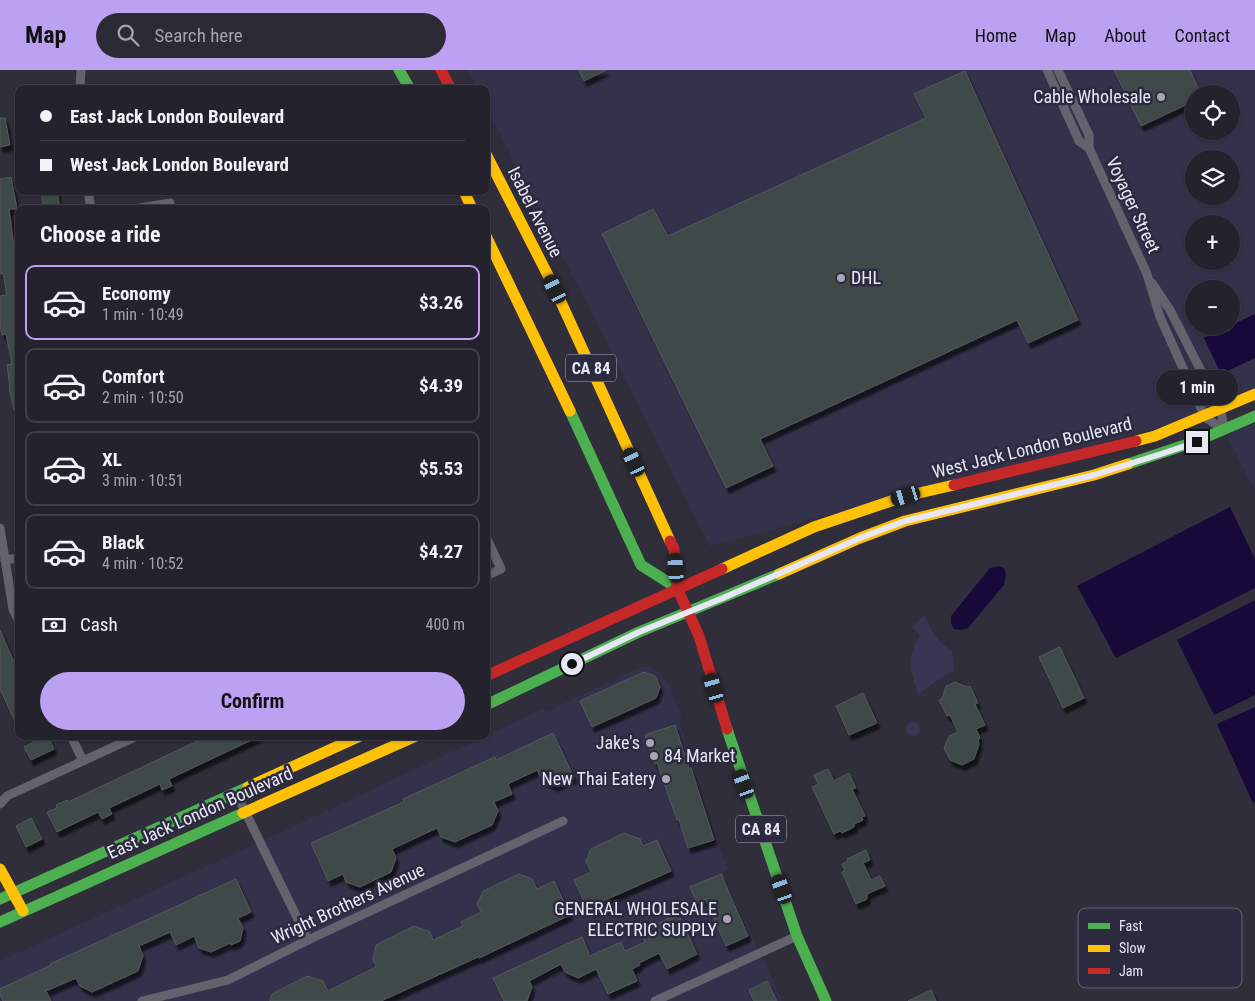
<!DOCTYPE html>
<html lang="en">
<head>
<meta charset="utf-8">
<style>
  body { margin:0; font-family:"Roboto Condensed",sans-serif; background:#2c2a34; color:#f1f3f6; height:100vh; display:flex; flex-direction:column; font-size:19px; white-space:nowrap }
  * { box-sizing:border-box; margin:0 }
  p { font-size:16px; color:#a3a4a9 }
  .icon { flex:none; width:28px; height:28px; fill:none; stroke:currentColor; stroke-width:2; stroke-linecap:round; stroke-linejoin:round }
  .map { position:relative; flex:1; overflow:hidden }
  .details { position:absolute; left:15px; top:135px; width:475px; height:535px; display:flex; flex-direction:column; background:#24222c; border-radius:10px; box-shadow:0 1px 4px #0004,0 0 0 1px #413f48 }
  .details>* { flex:none }
  .guide { position:absolute; left:15px; top:15px; width:475px; height:110px; border-radius:10px; box-shadow:0 1px 4px #0004,0 0 0 1px #413f48; display:grid; align-content:center; height:110px; padding:0 25px; background:#24222c }
  .tools { position:absolute; left:1185px; top:15px; display:grid; gap:10px }
  .tools a { display:grid; place-items:center; width:55px; height:55px; border-radius:50%; background:#24222c; box-shadow:0 1px 4px #0004,0 0 0 1px #413f48; font-size:25px }
  .end { position:absolute; width:22px; height:22px; margin:-11px; border:6px solid #e7e6f4; background:#111; box-shadow:0 0 0 2px #111 }
  .from { border-radius:50% }
  .bubble { position:absolute; height:35px; border-radius:18px; background:#24222c; box-shadow:0 1px 4px #0004,0 0 0 1px #413f48; font-size:16px; font-weight:700; line-height:35px; text-align:center }
  .car { position:absolute; width:15px; height:30px; margin:-15px -8px; border-radius:6px; box-shadow:0 0 4px 1px #0007; background:linear-gradient(#222 24%,#8ab4d8 0 40%,#222 0 76%,#8ab4d8 0 86%,#222 0) }
  .guide b { display:flex; align-items:center; gap:18px; height:48px; font-size:19px }
  .guide b+b { border-top:1px solid #413f48 }
  .guide i { width:12px; height:12px; background:#f1f3f6 }
  ul { padding:0; list-style:none }
  li { display:flex; align-items:center; gap:15px; height:75px; margin:0 10px 8px; padding:0 15px; border:2px solid #413f48; border-radius:10px }
  li div { flex:1 }
  li b { display:block; font-size:19px }
  li em { font-style:normal; font-weight:700 }
  li.active { border-color:#bca0f2 }
  li>.icon { width:45px; height:45px; stroke-width:1.5 }
  h2 { padding:0 25px; font-size:22px; line-height:60px }
  .pay { display:flex; align-items:center; gap:12px; height:55px; padding:0 25px; font-size:19px }
  .pay p { margin-inline-start:auto }
  .action { display:flex; gap:10px; margin-top:auto; padding:10px 25px }
  .action a { flex:1; height:58px; border-radius:30px; background:#bca0f2; color:#111; font-size:20px; font-weight:700; line-height:58px; text-align:center }
  header { display:flex; align-items:center; gap:30px; box-sizing:border-box; height:70px; padding:0 25px; background:#bca0f2; color:#111 }
  header strong { font-size:24px }
  nav { display:flex; gap:28px; margin-inline-start:auto; font-size:18px }
  .search { width:350px; height:45px; background:#2c2a34; display:flex; align-items:center; gap:12px; box-sizing:border-box; padding:0 18px; border-radius:28px; color:#a3a4a9; font-size:19px }
  .map>svg:first-child { display:block }
  .built { fill:#34324a; fill-rule:evenodd }
  .green { fill:#393553 }
  .water { fill:#170939 }
  .building { fill:#3f484a; stroke:#54585b; filter:url(#shadow) }
  .lines { fill:none; stroke-linecap:round; stroke-linejoin:round }
  .street { stroke:#64636d; stroke-width:9 }
  .fast { stroke:#4caf50; stroke-width:11 }
  .slow { stroke:#ffc107; stroke-width:11 }
  .jam { stroke:#c62828; stroke-width:11 }
  .route { stroke:#e7e6f4; stroke-width:6 }
  .poi-dot { fill:#a7a6b3; stroke:#2c2a3e; stroke-width:2 }
  .labels { text-anchor:middle; stroke-width:5; stroke-linejoin:round; paint-order:stroke }
  .shield { fill:#2c2a3e; stroke:#afaebd; stroke-width:1 }
  .shield-label { font-size:16px; font-weight:bold; fill:#e7e6f4 }
  .poi-label { font-size:18px; fill:#e7e6f4; stroke:#2c2a3e; text-anchor:end }
  .street-label { font-size:18px; fill:#e7e6f4; stroke:#2c2a3e }
  .key { fill:#2c2a3e; stroke:#646275; stroke-width:1 }
  .key-label { font-size:14px; fill:#e7e6f4 }
</style>
</head>
<body>
<header>
<strong>Map</strong>
<div class="search"><svg class="icon" aria-label="search" viewBox="0 0 24 24"><circle cx="10" cy="10" r="6"/><path d="M15 15l6 6"/></svg>Search here</div>
<nav><a>Home</a><a>Map</a><a>About</a><a>Contact</a></nav>
</header>
<div class="map">
<svg width="1255" height="931" viewBox="0 0 1255 931">
  <defs>
    <filter id="shadow"><feDropShadow dx="3" dy="5.5" stdDeviation="1" flood-color="#0009"/></filter>
  </defs>
  <rect width="100%" height="100%" fill="#302e3a"/>
  <!-- built -->
  <g class="built">
    <path d="M468,0H1255V321L1195,348L710,476L486,36V19H477ZM1194,24H1231V61H1194ZM1194,89H1231V126H1194ZM1194,154H1231V191H1194ZM1194,219H1231V256H1194Z"/>
    <path d="M1255,353V421L1227,366Z"/>
    <path d="M641,597H649L659,603L669,614L672,621L681,645L680,655L716,769L728,799L723,802L782,931H0V891L301,753L543,639L546,642Z"/>
  </g>
  <!-- green -->
  <g class="green">
    <path d="M924,545C931,559 937,574 952,580L954,602H950L918,624C910,600 906,588 920,565L912,557Z"/>
    <circle cx="913" cy="659" r="7"/>
  </g>
  <!-- water -->
  <g class="water">
    <path d="M1255,244V288L1221,304L1204,268Z"/>
    <path d="M1230,437L1255,489V518L1116,588L1077,516Z"/>
    <path d="M999,496L1004,498L1006,504L1004,515L968,558L961,560L954,559L951,553V546L990,498Z"/>
    <path d="M1255,530V625L1214,645L1177,570Z"/>
    <path d="M1255,637V732L1253,733L1217,654Z"/>
  </g>
  <!-- building -->
  <g class="building">
    <path d="M579,0H606L584,11Z"/>
    <path d="M1114,0H1190L1201,24H1194V31L1141,56Z"/>
    <path d="M965,1L1078,250L1028,273L1017,250L760,369L773,396L726,418L602,164L653,139L668,166L926,48L914,24Z"/>
    <path d="M0,48H5L10,75L0,77Z"/>
    <path d="M11,107L17,139H9L14,177L19,176V340H14L9,318H10L7,295L12,294L6,264L2,265L0,254V226L7,225L3,203L0,204V109Z"/>
    <path d="M41,121H57L60,139H44Z"/>
    <path d="M0,560L19,604V660L0,619Z"/>
    <path d="M1060,577L1084,628L1063,638L1039,587Z"/>
    <path d="M644,602L655,606L660,617L656,628L592,657L580,631Z"/>
    <path d="M955,612L967,617L970,616L978,633L975,634L985,655L976,659L980,668L978,670L979,674L974,689L962,695L950,690L944,678L949,666L958,662L950,645L947,646L939,630L942,629L946,616Z"/>
    <path d="M863,623L877,653L849,665L836,636Z"/>
    <path d="M675,655L689,698H691L714,770L688,778L679,750H677L657,693L655,694L645,665Z"/>
    <path d="M553,663L574,707L555,716L542,710L537,700L508,714L512,724L494,732L498,741L492,755L455,772L441,767L437,758L392,779L396,788L391,802L360,817L346,812L343,804L328,811L311,773L404,732L403,729L495,687L496,690Z"/>
    <path d="M45,666H48L54,679L31,690L24,677Z"/>
    <path d="M208,666H260L169,709L172,716L162,720L160,714L109,738L112,744L102,749L98,742L57,762L47,742L57,738L56,735L67,730L68,732Z"/>
    <path d="M828,699L834,711L849,703L856,718L852,719L865,746L862,747L863,750L854,754V757L842,763L840,761L834,764L812,717L818,714L814,705Z"/>
    <path d="M31,748L42,769L26,777L16,756Z"/>
    <path d="M624,763L640,769L643,776L657,770L671,801L587,838L574,810L591,802L586,791L591,779Z"/>
    <path d="M866,780L870,790L863,793L871,810L880,806L885,816L867,824V829L856,834L842,802L845,801L842,794L848,791L847,789Z"/>
    <path d="M519,804L532,809L537,819L554,811L570,845L479,888L478,887L381,931H270L272,924L307,906L323,911L328,921L376,897L373,889L376,875L414,856L430,862L433,870L463,856L461,852L481,842L477,834L483,821Z"/>
    <path d="M721,804L748,866L726,876L705,829L697,833L690,817Z"/>
    <path d="M236,809L251,842L238,848L243,858L240,871L231,875L230,873L211,882L199,878L194,866L176,875L170,862L139,876L143,886L138,901L92,922L80,916L76,908L46,921L51,931H3L0,924V919L51,895L50,894Z"/>
    <path d="M678,844L697,884L667,899L659,883L639,893L640,895L632,899L637,911L608,924L596,899L578,908L565,902L561,894L529,911L532,917L527,931H504L493,908L582,867L590,886L621,872L625,881L645,872L640,862Z"/>
    <path d="M767,911L777,931H754L749,920Z"/>
    <path d="M931,920L936,931H908Z"/>
  </g>
  <g class="lines">
    <!-- street -->
    <g class="street">
      <path d="M1047,0L1079,71L1089,78"/>
      <path d="M1058,0L1089,65V78L1147,204L1160,247L1205,347L1224,360"/>
      <path d="M80,19L81,0"/>
      <path d="M88,121L91,139"/>
      <path d="M134,139L170,133"/>
      <path d="M1152,213L1170,240L1221,340L1224,360"/>
      <path d="M0,458L13,539L19,552"/>
      <path d="M486,467L501,499L486,506"/>
      <path d="M5,490L19,488"/>
      <path d="M71,666L83,691"/>
      <path d="M236,723L308,870"/>
      <path d="M0,734L7,726L137,666"/>
      <path d="M142,931L228,910L308,870L563,751"/>
      <path d="M655,931L797,866"/>
    </g>
    <!-- fast -->
    <g class="fast">
      <path d="M399,0L410,19"/>
      <path d="M570,341L641,495L677,518"/>
      <path d="M1128,394L1197,371L1255,346"/>
      <path d="M486,635L639,562L779,504"/>
      <path d="M727,659L797,866L826,931"/>
      <path d="M0,829L248,717"/>
      <path d="M0,852L243,743"/>
    </g>
    <!-- slow -->
    <g class="slow">
      <path d="M486,84L555,219L670,471"/>
      <path d="M464,121L472,139"/>
      <path d="M486,166L570,341"/>
      <path d="M1136,371L1155,366L1255,324"/>
      <path d="M722,499L814,457L906,426L954,415"/>
      <path d="M779,504L860,468L905,451L1094,405L1128,394"/>
      <path d="M248,717L360,666"/>
      <path d="M243,743L416,666"/>
      <path d="M0,799L23,841"/>
    </g>
    <!-- jam -->
    <g class="jam">
      <path d="M441,0L451,19"/>
      <path d="M954,415L1136,371"/>
      <path d="M670,471L674,479L677,518L699,566L727,659"/>
      <path d="M486,606L722,499"/>
    </g>
  </g>
  <g class="lines">
    <!-- route -->
    <path class="route" d="M572,594L639,562L723,528L860,468L905,451L1094,405L1161,384L1197,372"/>
  </g>
  <!-- markers -->
  <g class="poi-dot">
    <circle cx="1161" cy="27" r="5"/>
    <circle cx="841" cy="208" r="5"/>
    <circle cx="650" cy="673" r="5"/>
    <circle cx="654" cy="686" r="5"/>
    <circle cx="666" cy="709" r="5"/>
    <circle cx="727" cy="849" r="5"/>
  </g>
  <g class="labels">
    <!-- shield labels -->
    <g class="shield">
      <rect x="566" y="284.5" width="50" height="27" rx="4"/>
      <rect x="736" y="745.5" width="50" height="27" rx="4"/>
    </g>
    <g class="shield-label">
      <text x="591" y="304">CA 84</text>
      <text x="761" y="765">CA 84</text>
    </g>
    <!-- poi labels -->
    <g class="poi-label">
      <text x="1151" y="33">Cable Wholesale</text>
      <text x="851" y="214" text-anchor="start">DHL</text>
      <text x="640" y="679">Jake's</text>
      <text x="664" y="692" text-anchor="start">84 Market</text>
      <text x="656" y="715">New Thai Eatery</text>
      <text x="717" y="845">GENERAL WHOLESALE<tspan x="717" dy="21">ELECTRIC SUPPLY</tspan></text>
    </g>
    <!-- street labels -->
    <g class="street-label">
      <text transform="translate(1133 135) rotate(65)" y="6">Voyager Street</text>
      <text transform="translate(535 142) rotate(63)" y="6">Isabel Avenue</text>
      <text transform="translate(1032 378) rotate(-14)" y="6">West Jack London Boulevard</text>
      <text transform="translate(200 743) rotate(-24)" y="6">East Jack London Boulevard</text>
      <text transform="translate(348 834) rotate(-25)" y="6">Wright Brothers Avenue</text>
    </g>
  </g>
  <!-- legend -->
  <rect x="1078" y="838" width="164" height="80" rx="8" class="key"/>
  <rect x="1088" y="853" width="22" height="6" fill="#4caf50"/>
  <rect x="1088" y="875" width="22" height="7" fill="#ffc107"/>
  <rect x="1088" y="898" width="22" height="6" fill="#c62828"/>
  <g class="key-label">
    <text x="1119" y="861">Fast</text>
    <text x="1119" y="883">Slow</text>
    <text x="1119" y="906">Jam</text>
  </g>
</svg>
<div class="tools">
<a><svg class="icon" aria-label="locate" viewBox="0 0 24 24"><circle cx="12" cy="12" r="6"/><path d="M12 2v4M12 18v4M2 12h4M18 12h4"/></svg></a>
<a><svg class="icon" aria-label="layers" viewBox="0 0 24 24"><path d="M12 4l9 5-9 5-9-5zM3 14l9 5 9-5"/></svg></a>
<a>+</a>
<a>−</a>
</div>
<i class="end from" style="left:572px;top:594px"></i>
<i class="end" style="left:1197px;top:372px"></i>
<div class="bubble" style="left:1156px;top:300px;width:82px">1 min</div>
<i class="car" style="left:555px;top:219px;rotate:333deg"></i>
<i class="car" style="left:634px;top:392px;rotate:335deg"></i>
<i class="car" style="left:906px;top:426px;rotate:253deg"></i>
<i class="car" style="left:676px;top:498px;rotate:356deg"></i>
<i class="car" style="left:714px;top:618px;rotate:344deg"></i>
<i class="car" style="left:744px;top:714px;rotate:340deg"></i>
<i class="car" style="left:782px;top:819px;rotate:341deg"></i>
<div class="guide">
<b><i class="from"></i>East Jack London Boulevard</b>
<b><i></i>West Jack London Boulevard</b>
</div>
<section class="details">
<h2>Choose a ride</h2>
<ul>
<li class="active"><svg class="icon" aria-label="car" viewBox="0 0 24 24"><path d="M5 17H2v-5l4-1 3-4h7l3 4 3 1v5h-3M9 17h6M6 11h13"/><circle cx="7" cy="17" r="2"/><circle cx="17" cy="17" r="2"/></svg><div><b>Economy</b><p>1 min · 10:49</p></div><em>$3.26</em></li>
<li><svg class="icon" aria-label="car" viewBox="0 0 24 24"><path d="M5 17H2v-5l4-1 3-4h7l3 4 3 1v5h-3M9 17h6M6 11h13"/><circle cx="7" cy="17" r="2"/><circle cx="17" cy="17" r="2"/></svg><div><b>Comfort</b><p>2 min · 10:50</p></div><em>$4.39</em></li>
<li><svg class="icon" aria-label="car" viewBox="0 0 24 24"><path d="M5 17H2v-5l4-1 3-4h7l3 4 3 1v5h-3M9 17h6M6 11h13"/><circle cx="7" cy="17" r="2"/><circle cx="17" cy="17" r="2"/></svg><div><b>XL</b><p>3 min · 10:51</p></div><em>$5.53</em></li>
<li><svg class="icon" aria-label="car" viewBox="0 0 24 24"><path d="M5 17H2v-5l4-1 3-4h7l3 4 3 1v5h-3M9 17h6M6 11h13"/><circle cx="7" cy="17" r="2"/><circle cx="17" cy="17" r="2"/></svg><div><b>Black</b><p>4 min · 10:52</p></div><em>$4.27</em></li>
</ul>
<div class="pay"><svg class="icon" aria-label="cash" viewBox="0 0 24 24"><path d="M3 7h18v10H3z"/><circle cx="12" cy="12" r="2"/></svg>Cash<p>400 m</p></div>
<div class="action"><a>Confirm</a></div>
</section>
</div>
</body>
</html>
